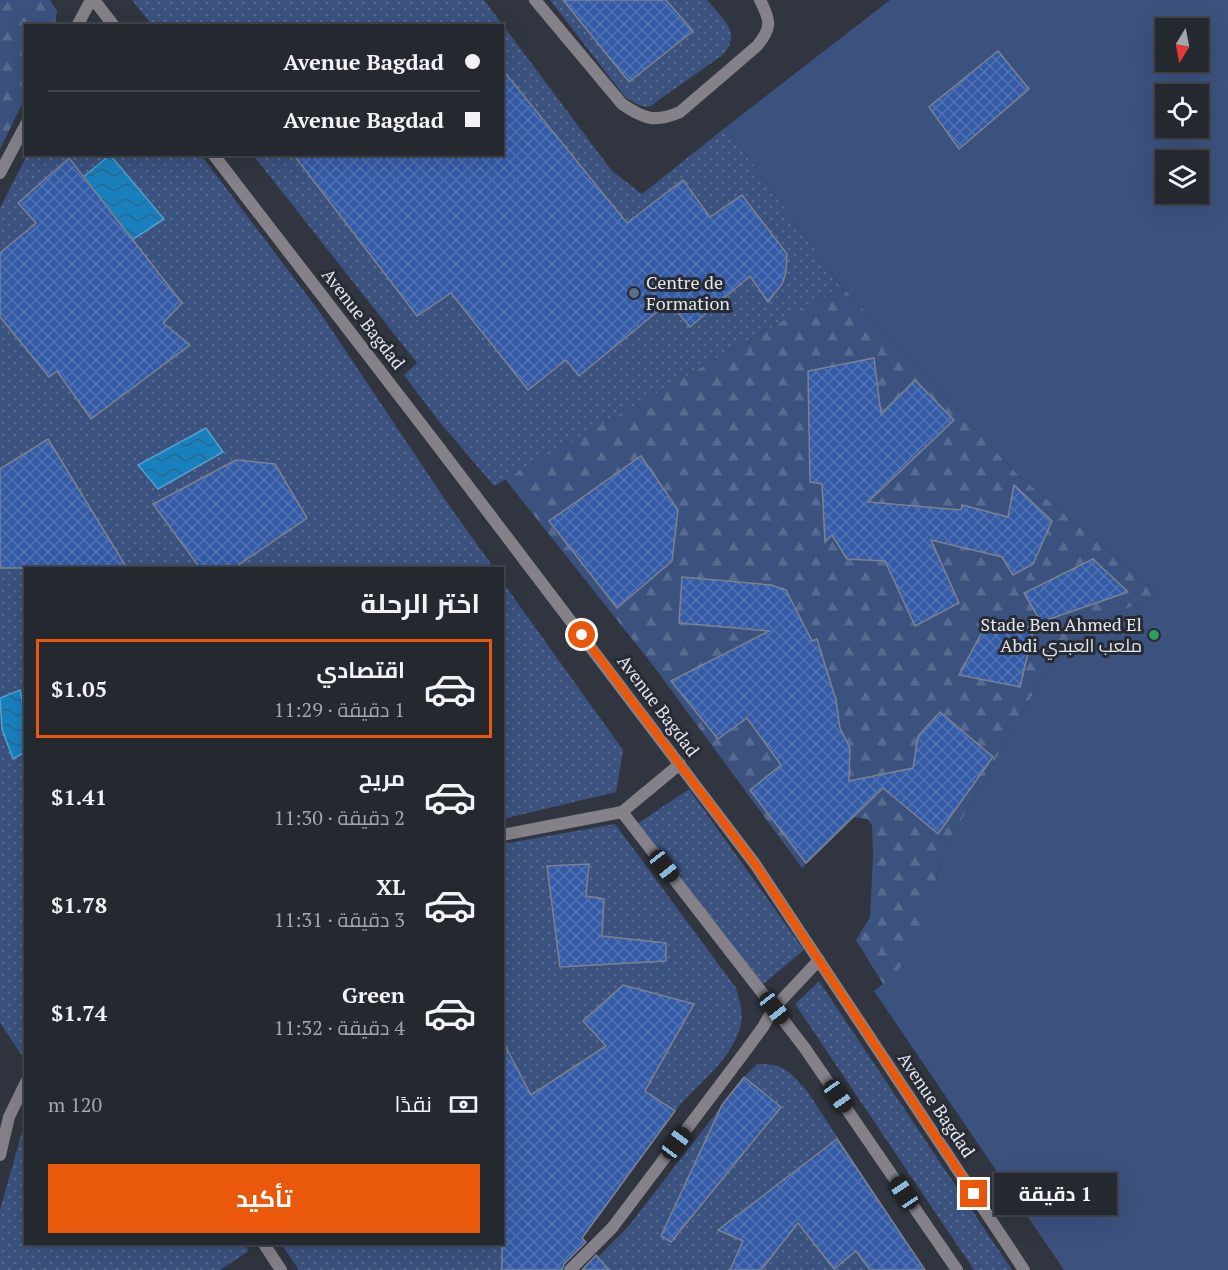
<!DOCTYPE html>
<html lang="ar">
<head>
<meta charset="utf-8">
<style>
  body { margin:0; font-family:"PT Serif",Cairo,serif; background:#30343b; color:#f1f3f6; direction:rtl; height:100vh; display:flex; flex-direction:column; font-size:22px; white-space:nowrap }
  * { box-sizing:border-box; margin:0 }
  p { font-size:20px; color:#a3a6aa }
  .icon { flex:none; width:33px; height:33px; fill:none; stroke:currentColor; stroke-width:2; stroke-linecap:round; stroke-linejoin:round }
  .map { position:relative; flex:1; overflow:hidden; direction:ltr }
  .side { position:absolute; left:24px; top:567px; width:480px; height:678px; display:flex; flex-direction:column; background:#24282f; border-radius:0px; box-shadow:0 6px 24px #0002,0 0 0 2px #41444b; direction:rtl }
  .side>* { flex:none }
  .top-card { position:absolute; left:24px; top:24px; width:480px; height:132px; border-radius:0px; box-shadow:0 6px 24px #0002,0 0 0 2px #41444b; direction:rtl; display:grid; align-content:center; height:132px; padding:0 24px; background:#24282f }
  .needle { width:39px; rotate:190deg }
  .buttons { position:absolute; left:1155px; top:18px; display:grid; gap:12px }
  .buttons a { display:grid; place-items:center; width:54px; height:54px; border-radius:0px; background:#24282f; box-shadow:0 6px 24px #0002,0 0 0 2px #41444b; font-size:30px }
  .end { position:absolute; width:27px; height:27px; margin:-14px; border:8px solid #ea580c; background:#fff; box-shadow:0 0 0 3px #fff }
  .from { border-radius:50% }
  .bubble { position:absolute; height:42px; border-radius:0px; background:#24282f; box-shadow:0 6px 24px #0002,0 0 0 2px #41444b; font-size:20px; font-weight:700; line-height:42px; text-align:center; direction:rtl }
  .car { position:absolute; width:18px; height:36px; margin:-18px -9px; border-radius:8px; box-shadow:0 0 4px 2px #0007; background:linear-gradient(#222 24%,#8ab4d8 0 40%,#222 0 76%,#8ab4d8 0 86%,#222 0) }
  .top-card b { display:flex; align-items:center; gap:21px; height:57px; font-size:22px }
  .top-card b+b { border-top:2px solid #41444b }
  .top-card i { width:15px; height:15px; background:#f1f3f6 }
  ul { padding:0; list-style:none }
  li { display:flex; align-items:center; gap:18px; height:99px; margin:0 12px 9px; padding:0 12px; border:3px solid transparent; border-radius:0px }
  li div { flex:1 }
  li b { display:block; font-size:22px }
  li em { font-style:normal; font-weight:700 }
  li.selected { border-color:#ea580c }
  li>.icon { width:54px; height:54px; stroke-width:1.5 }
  h2 { padding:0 24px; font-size:27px; line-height:72px }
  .pay { display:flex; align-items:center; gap:15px; height:66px; padding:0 24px; font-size:22px }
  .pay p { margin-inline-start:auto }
  .primary-button { display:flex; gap:12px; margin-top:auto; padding:12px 24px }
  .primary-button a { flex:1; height:69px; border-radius:0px; background:#ea580c; color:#fff; font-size:24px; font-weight:700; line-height:69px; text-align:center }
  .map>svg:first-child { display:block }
  .grass { fill:#3b527e; fill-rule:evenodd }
  .forest { fill:url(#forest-firs) }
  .park { fill:url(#park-dots) }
  .water { fill:url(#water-waves); stroke:#569fcc; stroke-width:1.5 }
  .building { fill:url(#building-cross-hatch); stroke:#7c828d; stroke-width:1.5 }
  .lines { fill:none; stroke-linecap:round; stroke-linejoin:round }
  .minor { stroke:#848288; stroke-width:12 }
  .route { stroke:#ea580c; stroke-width:8 }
  .service-dot { fill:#5c6f8a; stroke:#262b34; stroke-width:2 }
  .leisure-dot { fill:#2e9e5b; stroke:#262b34; stroke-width:2 }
  .labels { text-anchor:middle; stroke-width:6; stroke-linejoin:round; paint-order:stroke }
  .poi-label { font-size:18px; fill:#e3e6ed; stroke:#262b34; text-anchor:start }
  .street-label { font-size:18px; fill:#e3e6ed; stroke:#262b34 }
</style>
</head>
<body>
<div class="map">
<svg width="1228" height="1270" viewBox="0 0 1228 1270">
  <defs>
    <pattern id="forest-firs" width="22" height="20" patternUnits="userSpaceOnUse" patternTransform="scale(1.5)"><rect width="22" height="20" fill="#3b527e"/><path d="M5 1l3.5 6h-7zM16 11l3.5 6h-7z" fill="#576b91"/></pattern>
    <pattern id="park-dots" width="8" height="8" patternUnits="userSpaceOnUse" patternTransform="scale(1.5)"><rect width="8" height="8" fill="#3b527e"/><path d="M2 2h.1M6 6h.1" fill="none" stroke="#576b91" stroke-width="1.8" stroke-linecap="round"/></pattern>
    <pattern id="water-waves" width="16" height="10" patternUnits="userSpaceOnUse" patternTransform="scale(1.5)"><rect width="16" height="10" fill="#1980be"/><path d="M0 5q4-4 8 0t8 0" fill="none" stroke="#2a688e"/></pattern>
    <pattern id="building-cross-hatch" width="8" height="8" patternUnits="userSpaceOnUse" patternTransform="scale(1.5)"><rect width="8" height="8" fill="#355ba7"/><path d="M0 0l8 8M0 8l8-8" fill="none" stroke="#5273b3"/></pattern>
  </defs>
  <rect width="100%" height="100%" fill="#30353f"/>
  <!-- grass -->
  <path class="grass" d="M890,0H1228V1270H1064L874,991L883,984L936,880L945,849L1038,685L1067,646L1093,624L1159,594L1017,474L842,287L726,127ZM1166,28H1198V62H1166ZM1166,94H1198V128H1166ZM1166,160H1198V194H1166Z"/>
  <!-- forest -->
  <g class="forest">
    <path d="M0,0H50L57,11L55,25L26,26L25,98L0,149Z"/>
    <path d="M842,287L1017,474L1159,594L1093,624L1067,646L1038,685L945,849L921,929L907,961L883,984L856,940L870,917L873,855L872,826L868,819L852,817L802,868L652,664L505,479Z"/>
  </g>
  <!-- park -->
  <g class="park">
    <path d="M132,0H484L612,171L642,194L726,127L842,287L494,486L438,420L404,375L417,363L253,155L502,154V26L152,25Z"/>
    <path d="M550,0H707C722,18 742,31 724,54L649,107L640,106L625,97Z"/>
    <path d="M27,155H201L319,311L446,501L494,568H26V1055L23,1057L0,1023V208Z"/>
    <path d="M502,581L623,750L616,792L503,819Z"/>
    <path d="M689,789L804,950L762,985L637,824Z"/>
    <path d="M615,824L736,988C740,1002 744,1014 740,1028C730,1062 696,1085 675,1111C633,1163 601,1226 550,1270H299L281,1244H502L503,844Z"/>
    <path d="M819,981L1012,1270H974L795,1004Z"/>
    <path d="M757,1064C783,1063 791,1072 807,1091L925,1270H585L627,1228L744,1077Z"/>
    <path d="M25,1121L26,1244H244L249,1251L220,1270H0V1210Z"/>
  </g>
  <!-- water -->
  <g class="water">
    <path d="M110,155L164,219L132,240L83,177Z"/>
    <path d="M206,428L223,452L158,489L138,465Z"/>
    <path d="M20,690L25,712V752L13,759L2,729L0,698Z"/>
  </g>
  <!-- building -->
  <g class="building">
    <path d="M563,0H666L693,31L629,82Z"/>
    <path d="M998,51L1029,89L959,149L929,107Z"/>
    <path d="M502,69L627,223L683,180L710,217L742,195L787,254L786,272L782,284L768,302L750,276L690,327L669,302L579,376L566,360L528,390L451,293L417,316L293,154H502Z"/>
    <path d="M69,158L182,303L163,323L190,345L91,419L57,371L49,377L0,317V253L36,223L18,203Z"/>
    <path d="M874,358L881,414L915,380L954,420L868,502L961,510L962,505L1008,517L1014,485L1052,521L1033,564L1013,575L1002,557L931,540L959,603L915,626L885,561L847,559L832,535L825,542L822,484L810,482L808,371Z"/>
    <path d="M48,439L111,542L127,568H0V469Z"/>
    <path d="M641,456L678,510L672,561L617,608L549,521Z"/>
    <path d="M236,460L275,464L307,518L234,568H200L153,504Z"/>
    <path d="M1093,559L1128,592L1041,622L1024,593Z"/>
    <path d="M682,577L771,585L786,590L812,641L817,639L836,700L840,728L850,748L849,781L913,768L918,736L940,712L993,757L938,834L883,788L806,863L750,790L781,765L747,718L718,739L671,681L769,631L679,623Z"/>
    <path d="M989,619L1034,628L1020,687L959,675Z"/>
    <path d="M589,864L586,896L604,899L602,936L666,943V961L560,967L547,866Z"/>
    <path d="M623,985L694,1004L645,1091L675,1111L582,1238L586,1242L564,1264L562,1270H502V1040L531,1095L606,1046L583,1021Z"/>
    <path d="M744,1077L781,1107L671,1242L661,1236L722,1105Z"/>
    <path d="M837,1139L925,1270H870L856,1251L834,1269L798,1223L761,1270H730L743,1241L718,1230Z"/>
    <path d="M596,1255L609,1270H582Z"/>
  </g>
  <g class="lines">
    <!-- minor -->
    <g class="minor">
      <path d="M94,0L114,26"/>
      <path d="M535,0L622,104C644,119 655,123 680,112L757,46C772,28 771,21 760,0"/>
      <path d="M77,26L91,0"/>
      <path d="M213,154L431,437L755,864L1024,1270"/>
      <path d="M0,173L26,124"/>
      <path d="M622,812L774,1008L819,960"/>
      <path d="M502,835L622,812L680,764"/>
      <path d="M0,1155L9,1117L26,1082"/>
      <path d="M264,1244L281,1270"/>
      <path d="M570,1270L612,1228L744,1053L763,1027L774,1008L804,1047L957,1270"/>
    </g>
  </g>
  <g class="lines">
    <!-- route -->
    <path class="route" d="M582,635L755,864L974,1194"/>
  </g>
  <!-- markers -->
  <circle class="service-dot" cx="634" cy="293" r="6"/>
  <circle class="leisure-dot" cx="1154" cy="635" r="6"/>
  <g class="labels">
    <!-- poi labels -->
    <g class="poi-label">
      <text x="646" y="289">Centre de<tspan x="646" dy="21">Formation</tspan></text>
      <text x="1142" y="631" text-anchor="end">Stade Ben Ahmed El<tspan x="1142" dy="21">Abdi ملعب العبدي</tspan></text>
    </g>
    <!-- street labels -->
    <g class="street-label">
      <text transform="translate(363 319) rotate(52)" y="6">Avenue Bagdad</text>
      <text transform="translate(658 706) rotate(53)" y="6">Avenue Bagdad</text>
      <text transform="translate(936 1105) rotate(56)" y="6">Avenue Bagdad</text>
    </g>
  </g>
</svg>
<div class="buttons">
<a><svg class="needle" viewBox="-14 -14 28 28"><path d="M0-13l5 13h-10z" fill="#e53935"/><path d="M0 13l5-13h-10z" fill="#a3a6aa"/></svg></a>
<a><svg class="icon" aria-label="locate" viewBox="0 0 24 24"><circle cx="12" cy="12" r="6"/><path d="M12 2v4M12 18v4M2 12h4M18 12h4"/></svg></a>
<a><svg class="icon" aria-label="layers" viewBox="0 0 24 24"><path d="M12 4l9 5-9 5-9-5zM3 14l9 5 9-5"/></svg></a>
</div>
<i class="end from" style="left:582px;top:635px"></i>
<i class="end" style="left:974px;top:1194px"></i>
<div class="bubble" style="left:994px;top:1173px;width:123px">1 دقيقة</div>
<i class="car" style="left:664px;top:866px;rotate:142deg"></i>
<i class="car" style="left:774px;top:1008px;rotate:142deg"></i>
<i class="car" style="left:838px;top:1096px;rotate:145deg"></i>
<i class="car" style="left:676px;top:1143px;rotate:37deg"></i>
<i class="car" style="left:904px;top:1193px;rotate:326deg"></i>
<div class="top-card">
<b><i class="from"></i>Avenue Bagdad</b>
<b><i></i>Avenue Bagdad</b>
</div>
<section class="side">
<h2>اختر الرحلة</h2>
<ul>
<li class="selected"><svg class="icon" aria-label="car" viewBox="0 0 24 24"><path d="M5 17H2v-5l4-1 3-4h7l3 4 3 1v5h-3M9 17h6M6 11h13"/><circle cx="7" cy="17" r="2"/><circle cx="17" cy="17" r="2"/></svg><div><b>اقتصادي</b><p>1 دقيقة · 11:29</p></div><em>$1.05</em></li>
<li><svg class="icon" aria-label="car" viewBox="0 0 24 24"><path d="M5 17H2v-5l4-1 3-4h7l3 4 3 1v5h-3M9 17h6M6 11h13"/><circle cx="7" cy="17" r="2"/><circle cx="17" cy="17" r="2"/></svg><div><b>مريح</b><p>2 دقيقة · 11:30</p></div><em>$1.41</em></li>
<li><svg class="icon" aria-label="car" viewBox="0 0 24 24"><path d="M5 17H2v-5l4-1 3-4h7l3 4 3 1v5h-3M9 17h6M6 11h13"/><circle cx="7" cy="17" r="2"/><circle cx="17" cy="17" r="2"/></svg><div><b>XL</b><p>3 دقيقة · 11:31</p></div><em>$1.78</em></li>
<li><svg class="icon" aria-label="car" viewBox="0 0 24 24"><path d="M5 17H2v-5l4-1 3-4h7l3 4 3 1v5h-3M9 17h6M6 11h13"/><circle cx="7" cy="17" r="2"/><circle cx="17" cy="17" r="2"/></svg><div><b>Green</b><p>4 دقيقة · 11:32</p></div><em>$1.74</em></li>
</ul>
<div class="pay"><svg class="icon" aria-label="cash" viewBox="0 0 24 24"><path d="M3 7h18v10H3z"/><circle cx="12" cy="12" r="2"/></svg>نقدًا<p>120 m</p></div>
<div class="primary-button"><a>تأكيد</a></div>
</section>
</div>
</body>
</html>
